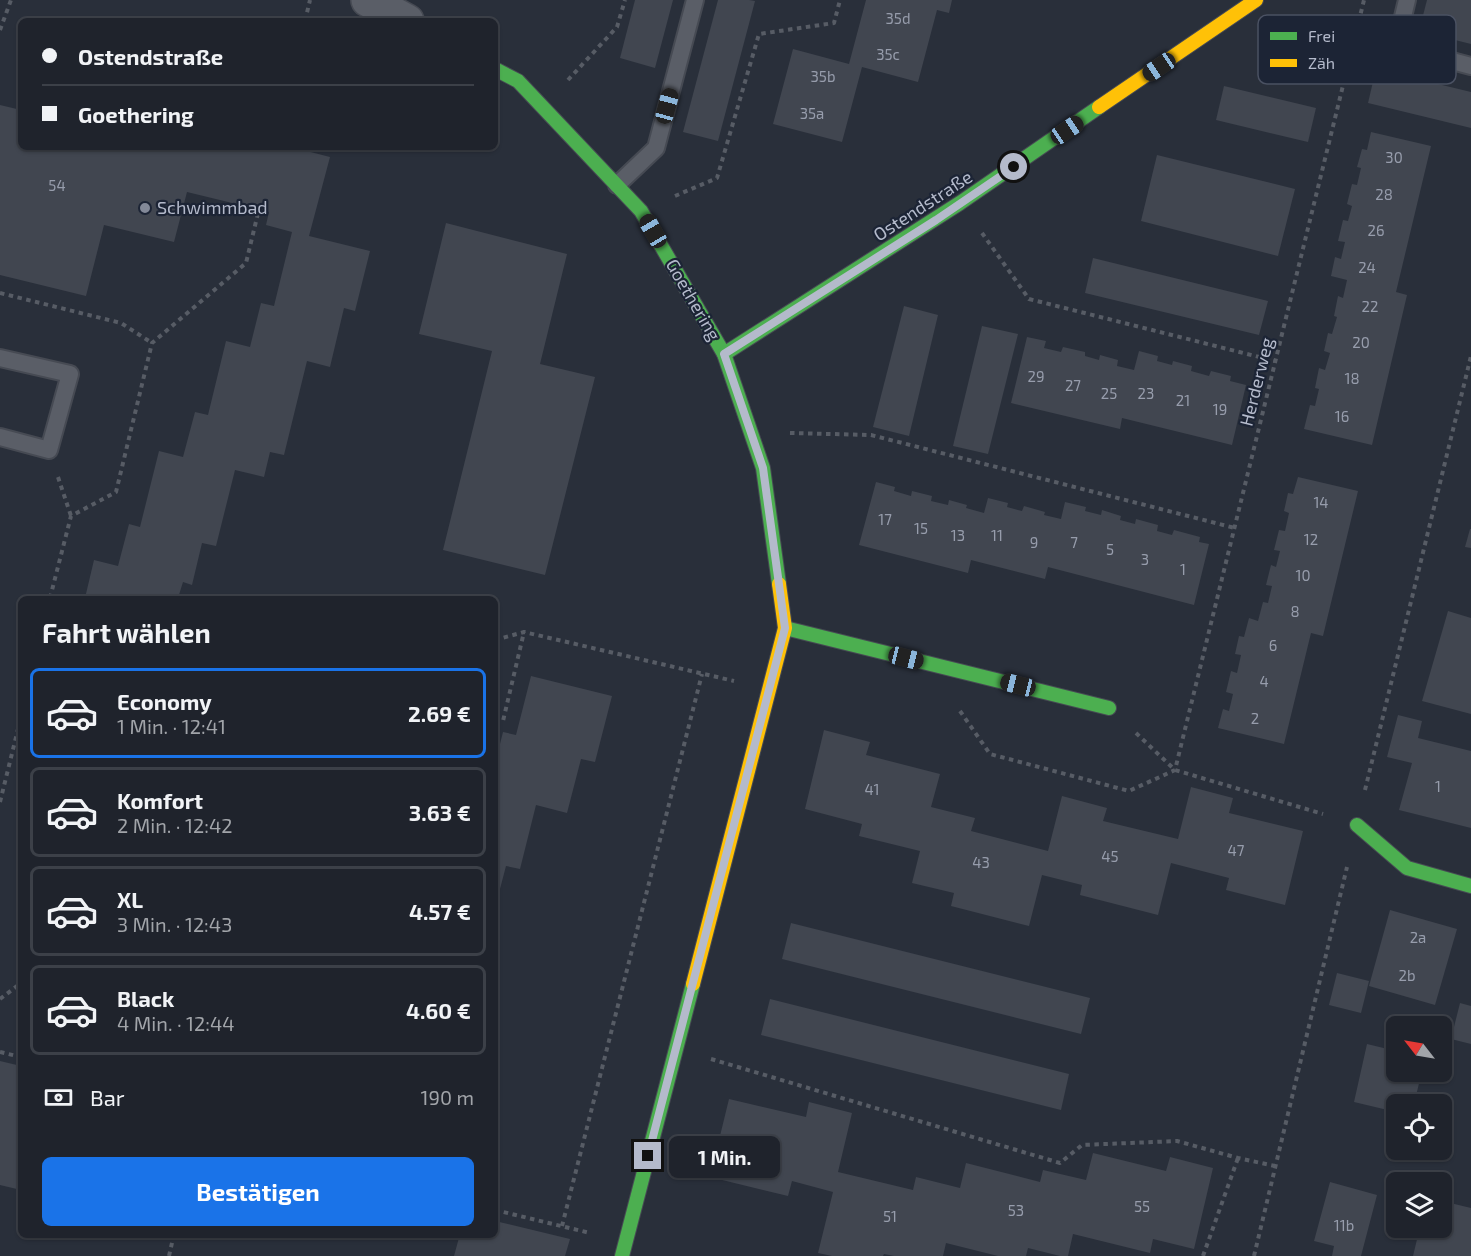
<!DOCTYPE html>
<html lang="de">
<head>
<meta charset="utf-8">
<style>
  body { margin:0; font-family:"Exo 2",sans-serif; background:#272b34; color:#f1f3f6; height:100vh; display:flex; flex-direction:column; font-size:22px; white-space:nowrap }
  * { box-sizing:border-box; margin:0 }
  p { font-size:20px; color:#a1a4a9 }
  .icon { flex:none; width:33px; height:33px; fill:none; stroke:currentColor; stroke-width:2; stroke-linecap:round; stroke-linejoin:round }
  .map { position:relative; flex:1; overflow:hidden }
  .panel { position:absolute; left:18px; top:596px; width:480px; height:642px; display:flex; flex-direction:column; background:#1f232c; border-radius:9px; box-shadow:0 2px 4px #0004,0 0 0 2px #3c4048 }
  .panel>* { flex:none }
  .banner { position:absolute; left:18px; top:18px; width:480px; height:132px; border-radius:9px; box-shadow:0 2px 4px #0004,0 0 0 2px #3c4048; display:grid; align-content:center; height:132px; padding:0 24px; background:#1f232c }
  .needle { width:39px; rotate:301deg }
  .buttons { position:absolute; left:1386px; top:1016px; display:grid; gap:12px }
  .buttons a { display:grid; place-items:center; width:66px; height:66px; border-radius:9px; background:#1f232c; box-shadow:0 2px 4px #0004,0 0 0 2px #3c4048; font-size:30px }
  .end { position:absolute; width:27px; height:27px; margin:-14px; border:8px solid #b4bacb; background:#111; box-shadow:0 0 0 3px #111 }
  .from { border-radius:50% }
  .bubble { position:absolute; height:42px; border-radius:9px; background:#1f232c; box-shadow:0 2px 4px #0004,0 0 0 2px #3c4048; font-size:20px; font-weight:700; line-height:42px; text-align:center }
  .car { position:absolute; width:18px; height:36px; margin:-18px -9px; border-radius:8px; box-shadow:0 0 4px 2px #0007; background:linear-gradient(#222 24%,#8ab4d8 0 40%,#222 0 76%,#8ab4d8 0 86%,#222 0) }
  .banner b { display:flex; align-items:center; gap:21px; height:57px; font-size:22px }
  .banner b+b { border-top:2px solid #3c4048 }
  .banner i { width:15px; height:15px; background:#f1f3f6 }
  ul { padding:0; list-style:none }
  li { display:flex; align-items:center; gap:18px; height:90px; margin:0 12px 9px; padding:0 12px; border:3px solid #3c4048; border-radius:9px }
  li div { flex:1 }
  li b { display:block; font-size:22px }
  li em { font-style:normal; font-weight:700 }
  li.selected { border-color:#1a73e8 }
  li>.icon { width:54px; height:54px; stroke-width:1.5 }
  h2 { padding:0 24px; font-size:27px; line-height:72px }
  .pay { display:flex; align-items:center; gap:15px; height:66px; padding:0 24px; font-size:22px }
  .pay p { margin-inline-start:auto }
  .action { display:flex; gap:12px; margin-top:auto; padding:12px 24px }
  .action a { flex:1; height:69px; border-radius:9px; background:#1a73e8; color:#fff; font-size:24px; font-weight:700; line-height:69px; text-align:center }
  .map>svg:first-child { display:block }
  .building { fill:#414650 }
  .lines { fill:none; stroke-linecap:round; stroke-linejoin:round }
  .lane-casing { stroke:#464a53; stroke-width:20 }
  .street-casing { stroke:#464a53; stroke-width:36 }
  .fast-casing { stroke:#464a53; stroke-width:16 }
  .slow-casing { stroke:#464a53; stroke-width:16 }
  .path { stroke:#575c65; stroke-width:4; stroke-dasharray:4.5 4.5; stroke-linecap:butt }
  .lane { stroke:#5a5e67; stroke-width:16 }
  .street { stroke:#5a5e67; stroke-width:33 }
  .fast { stroke:#4caf50; stroke-width:14 }
  .slow { stroke:#ffc107; stroke-width:14 }
  .route { stroke:#b4bacb; stroke-width:8 }
  .poi-dot { fill:#838998; stroke:#1c2435; stroke-width:2 }
  .labels { text-anchor:middle; stroke-width:4.5; stroke-linejoin:round; paint-order:stroke }
  .number-label { font-size:15px; fill:#979dac }
  .street-label { font-size:18px; fill:#b4bacb; stroke:#1c2435 }
  .poi-label { font-size:18px; fill:#b4bacb; stroke:#1c2435; text-anchor:start }
  .key { fill:#1c2435; stroke:#4a5162; stroke-width:1.5 }
  .key-label { font-size:16px; fill:#b4bacb }
</style>
</head>
<body>
<div class="map">
<svg width="1471" height="1256" viewBox="0 0 1471 1256">
  <rect width="100%" height="100%" fill="#292f3a"/>
  <!-- building -->
  <g class="building">
    <path d="M635,0H673L655,68L620,58Z"/>
    <path d="M718,0H749L755,1L718,141L683,132Z"/>
    <path d="M866,0H952L949,13L937,10L918,82L862,67L842,142L773,124L793,49L849,64Z"/>
    <path d="M1427,0H1471V44L1419,31Z"/>
    <path d="M1376,69L1471,92V128L1368,103Z"/>
    <path d="M1224,86L1316,108L1308,142L1216,120Z"/>
    <path d="M0,105L21,110V147H291L330,157L309,236L370,251L355,311L344,308L330,367L307,361L284,455L270,452L264,477L235,470L216,546L202,543L192,585L183,582L178,598H85L94,560L118,566L129,524L140,527L159,451L183,457L195,412L208,415L226,341L250,347L261,303L274,306L292,232L266,225L269,212L187,192L174,242L104,225L86,296L0,275Z"/>
    <path d="M1371,132L1431,146L1396,292L1407,295L1372,445L1304,429L1310,405L1315,406L1319,389L1315,388L1319,368L1325,370L1330,353L1324,351L1328,333L1332,334L1337,317L1334,316L1338,296L1343,298L1347,280L1331,276L1335,257L1341,259L1345,242L1338,241L1343,220L1348,221L1352,206L1347,204L1352,184L1357,185L1361,168L1357,167L1362,149L1367,150Z"/>
    <path d="M1157,155L1295,189L1278,256L1141,221Z"/>
    <path d="M446,223L567,254L540,364L595,377L545,575L443,550L492,351L419,334Z"/>
    <path d="M1093,258L1268,301L1259,335L1085,293Z"/>
    <path d="M904,306L938,315L909,436L873,427Z"/>
    <path d="M982,326L1018,334L988,454L953,446Z"/>
    <path d="M1027,337L1046,341L1044,348L1061,352L1063,347L1085,352V356L1099,360L1100,355L1118,360L1117,366L1134,370L1139,351L1158,356L1157,361L1172,365L1173,361L1192,366L1191,371L1209,376L1211,371L1231,376L1230,381L1246,385L1232,445L1122,418L1120,429L1011,403Z"/>
    <path d="M1298,477L1358,491L1323,636L1311,633L1284,744L1218,728L1223,709L1229,711L1233,694L1226,692L1231,671L1237,673L1241,655L1235,654L1239,636L1244,637L1249,618L1258,621L1263,602L1268,603L1272,586L1266,585L1271,565L1276,567L1280,551L1274,550L1279,530L1285,531L1289,513L1284,511L1288,493L1293,494Z"/>
    <path d="M876,482L895,487L894,491L911,496L912,491L932,496L931,501L948,505L949,500L967,505L966,508L984,513L988,498L1008,503L1007,507L1022,511L1024,506L1045,512L1044,515L1061,519L1065,502L1086,507L1085,511L1101,515L1102,510L1121,516L1120,520L1135,524L1136,519L1158,525L1157,531L1172,535L1174,530L1200,537L1199,542L1209,544L1194,605L1048,567L1045,579L971,560L968,573L859,545Z"/>
    <path d="M1470,529H1471V548L1465,547Z"/>
    <path d="M1448,611L1471,618V714L1422,701Z"/>
    <path d="M531,676L612,696L595,762L581,759L567,813L536,805L520,869L506,866L495,908V764L503,732L516,735Z"/>
    <path d="M1398,715L1422,721L1418,738L1471,751V828L1399,810L1412,763L1387,757Z"/>
    <path d="M824,730L870,742L866,755L940,774L931,807L975,818L971,831L1048,851L1062,796L1107,808L1103,821L1178,839L1191,787L1233,798L1229,813L1303,831L1285,905L1226,890L1229,878L1171,863L1158,915L1080,895L1082,885L1042,875L1029,926L951,906L954,893L912,883L920,851L859,836L862,824L805,809Z"/>
    <path d="M1390,910L1457,929L1435,1005L1369,986Z"/>
    <path d="M791,923L1090,998L1081,1034L782,959Z"/>
    <path d="M1337,973L1369,981L1361,1013L1329,1005Z"/>
    <path d="M770,999L1069,1074L1061,1110L761,1035Z"/>
    <path d="M1460,1003L1471,1006V1044L1451,1039Z"/>
    <path d="M1367,1044L1396,1051V1071H1422L1414,1104H1396V1112L1354,1102Z"/>
    <path d="M0,1061L21,1066V1190L0,1185Z"/>
    <path d="M729,1099L806,1117L809,1102L852,1113L838,1172L913,1190L916,1177L960,1188L966,1163L1040,1182L1043,1170L1086,1180L1093,1153L1166,1171L1170,1157L1213,1168L1194,1249L1153,1239L1150,1253L1073,1234L1068,1256H1060L1028,1248L1026,1256H998L946,1243L943,1256H894L884,1254L883,1256H832L818,1253L833,1192L792,1181L788,1196L710,1177Z"/>
    <path d="M1330,1182L1377,1195L1361,1256H1332L1334,1246L1314,1241Z"/>
    <path d="M1442,1201L1471,1208V1256H1413L1420,1227H1442Z"/>
    <path d="M495,1221L570,1239L565,1256H454L460,1234H495Z"/>
  </g>
  <g class="lines">
    <!-- lane casing -->
    <g class="lane-casing">
      <g id="lane">
        <path d="M1407,0L1396,46L1471,66"/>
        <path d="M617,185L656,148L695,0"/>
        <path d="M0,358L70,374L49,450L0,437"/>
      </g>
    </g>
    <!-- street casing -->
    <g class="street-casing">
      <path id="street" d="M368,0L407,21"/>
    </g>
    <!-- fast casing -->
    <g class="fast-casing">
      <g id="fast">
        <path d="M495,69L518,81L641,211L724,354L763,468L779,584"/>
        <path d="M724,354L960,203L1099,107"/>
        <path d="M785,628L1109,708"/>
        <path d="M1357,825L1407,868L1471,886"/>
        <path d="M622,1256L693,984"/>
      </g>
    </g>
    <!-- slow casing -->
    <g class="slow-casing">
      <g id="slow">
        <path d="M1099,107L1256,0"/>
        <path d="M693,984L785,628L779,584"/>
      </g>
    </g>
    <!-- path -->
    <g class="path">
      <path d="M305,21L310,0"/>
      <path d="M0,30L11,0"/>
      <path d="M568,80L617,27L625,0"/>
      <path d="M675,196L717,178L759,34L834,23L840,0"/>
      <path d="M982,233L1029,299L1275,361"/>
      <path d="M0,293L121,323L152,343"/>
      <path d="M790,433L871,435L1235,528"/>
      <path d="M58,477L71,516"/>
      <path d="M50,598L71,516L116,492L152,343L246,263L259,209"/>
      <path d="M495,640L524,632L734,681"/>
      <path d="M960,711L990,754L1129,791L1175,770L1364,0"/>
      <path d="M495,721H503L524,632"/>
      <path d="M1136,733L1175,770L1323,814"/>
      <path d="M1365,790L1471,356"/>
      <path d="M0,802L21,717"/>
      <path d="M0,999L21,983"/>
      <path d="M0,1052L21,1057"/>
      <path d="M711,1059L1060,1163L1082,1145L1177,1141L1238,1158L1275,1166"/>
      <path d="M495,1210L590,1233"/>
      <path d="M562,1226L702,674"/>
      <path d="M169,1256L174,1234"/>
      <path d="M1203,1256L1238,1158"/>
      <path d="M1254,1256L1347,867"/>
    </g>
    <!-- lane -->
    <use href="#lane" class="lane"/>
    <!-- street -->
    <use href="#street" class="street"/>
    <!-- fast -->
    <use href="#fast" class="fast"/>
    <!-- slow -->
    <use href="#slow" class="slow"/>
  </g>
  <g class="lines">
    <!-- route -->
    <path class="route" d="M648,1156L785,628L763,468L724,354L936,220L1014,167"/>
  </g>
  <!-- markers -->
  <circle class="poi-dot" cx="145" cy="208" r="6"/>
  <g class="labels">
    <!-- number labels -->
    <g class="number-label">
      <text x="898" y="24">35d</text>
      <text x="888" y="60">35c</text>
      <text x="823" y="82">35b</text>
      <text x="812" y="119">35a</text>
      <text x="1394" y="163">30</text>
      <text x="57" y="191">54</text>
      <text x="1384" y="200">28</text>
      <text x="1376" y="236">26</text>
      <text x="1367" y="273">24</text>
      <text x="1370" y="312">22</text>
      <text x="1361" y="348">20</text>
      <text x="1036" y="382">29</text>
      <text x="1352" y="384">18</text>
      <text x="1073" y="391">27</text>
      <text x="1109" y="399">25</text>
      <text x="1146" y="399">23</text>
      <text x="1183" y="406">21</text>
      <text x="1220" y="415">19</text>
      <text x="1342" y="422">16</text>
      <text x="1321" y="508">14</text>
      <text x="885" y="525">17</text>
      <text x="921" y="534">15</text>
      <text x="958" y="541">13</text>
      <text x="997" y="541">11</text>
      <text x="1311" y="545">12</text>
      <text x="1034" y="548">9</text>
      <text x="1074" y="548">7</text>
      <text x="1110" y="555">5</text>
      <text x="1145" y="565">3</text>
      <text x="1183" y="575">1</text>
      <text x="1303" y="581">10</text>
      <text x="1295" y="617">8</text>
      <text x="1273" y="651">6</text>
      <text x="1264" y="687">4</text>
      <text x="1255" y="724">2</text>
      <text x="1438" y="792">1</text>
      <text x="872" y="795">41</text>
      <text x="1236" y="856">47</text>
      <text x="1110" y="862">45</text>
      <text x="981" y="868">43</text>
      <text x="1418" y="943">2a</text>
      <text x="1407" y="981">2b</text>
      <text x="1142" y="1212">55</text>
      <text x="1016" y="1216">53</text>
      <text x="890" y="1222">51</text>
      <text x="1344" y="1231">11b</text>
    </g>
    <!-- street labels -->
    <g class="street-label">
      <text transform="translate(923 206) rotate(-33)" y="6">Ostendstraße</text>
      <text transform="translate(693 300) rotate(60)" y="6">Goethering</text>
      <text transform="translate(1257 382) rotate(-76)" y="6">Herderweg</text>
    </g>
    <!-- poi labels -->
    <g class="poi-label">
      <text x="157" y="214">Schwimmbad</text>
    </g>
  </g>
  <!-- legend -->
  <rect x="1258" y="15" width="198" height="69" rx="9" class="key"/>
  <rect x="1270" y="32" width="27" height="8" fill="#4caf50"/>
  <rect x="1270" y="59" width="27" height="8" fill="#ffc107"/>
  <g class="key-label">
    <text x="1308" y="42">Frei</text>
    <text x="1308" y="69">Zäh</text>
  </g>
</svg>
<div class="buttons">
<a><svg class="needle" viewBox="-14 -14 28 28"><path d="M0-13l5 13h-10z" fill="#e53935"/><path d="M0 13l5-13h-10z" fill="#a1a4a9"/></svg></a>
<a><svg class="icon" aria-label="locate" viewBox="0 0 24 24"><circle cx="12" cy="12" r="6"/><path d="M12 2v4M12 18v4M2 12h4M18 12h4"/></svg></a>
<a><svg class="icon" aria-label="layers" viewBox="0 0 24 24"><path d="M12 4l9 5-9 5-9-5zM3 14l9 5 9-5"/></svg></a>
</div>
<i class="end from" style="left:1014px;top:167px"></i>
<i class="end" style="left:648px;top:1156px"></i>
<div class="bubble" style="left:669px;top:1136px;width:111px">1 Min.</div>
<i class="car" style="left:1159px;top:67px;rotate:236deg"></i>
<i class="car" style="left:667px;top:106px;rotate:15deg"></i>
<i class="car" style="left:1067px;top:130px;rotate:56deg"></i>
<i class="car" style="left:653px;top:231px;rotate:330deg"></i>
<i class="car" style="left:906px;top:658px;rotate:104deg"></i>
<i class="car" style="left:1018px;top:685px;rotate:284deg"></i>
<div class="banner">
<b><i class="from"></i>Ostendstraße</b>
<b><i></i>Goethering</b>
</div>
<section class="panel">
<h2>Fahrt wählen</h2>
<ul>
<li class="selected"><svg class="icon" aria-label="car" viewBox="0 0 24 24"><path d="M5 17H2v-5l4-1 3-4h7l3 4 3 1v5h-3M9 17h6M6 11h13"/><circle cx="7" cy="17" r="2"/><circle cx="17" cy="17" r="2"/></svg><div><b>Economy</b><p>1 Min. · 12:41</p></div><em>2.69 €</em></li>
<li><svg class="icon" aria-label="car" viewBox="0 0 24 24"><path d="M5 17H2v-5l4-1 3-4h7l3 4 3 1v5h-3M9 17h6M6 11h13"/><circle cx="7" cy="17" r="2"/><circle cx="17" cy="17" r="2"/></svg><div><b>Komfort</b><p>2 Min. · 12:42</p></div><em>3.63 €</em></li>
<li><svg class="icon" aria-label="car" viewBox="0 0 24 24"><path d="M5 17H2v-5l4-1 3-4h7l3 4 3 1v5h-3M9 17h6M6 11h13"/><circle cx="7" cy="17" r="2"/><circle cx="17" cy="17" r="2"/></svg><div><b>XL</b><p>3 Min. · 12:43</p></div><em>4.57 €</em></li>
<li><svg class="icon" aria-label="car" viewBox="0 0 24 24"><path d="M5 17H2v-5l4-1 3-4h7l3 4 3 1v5h-3M9 17h6M6 11h13"/><circle cx="7" cy="17" r="2"/><circle cx="17" cy="17" r="2"/></svg><div><b>Black</b><p>4 Min. · 12:44</p></div><em>4.60 €</em></li>
</ul>
<div class="pay"><svg class="icon" aria-label="cash" viewBox="0 0 24 24"><path d="M3 7h18v10H3z"/><circle cx="12" cy="12" r="2"/></svg>Bar<p>190 m</p></div>
<div class="action"><a>Bestätigen</a></div>
</section>
</div>
</body>
</html>
